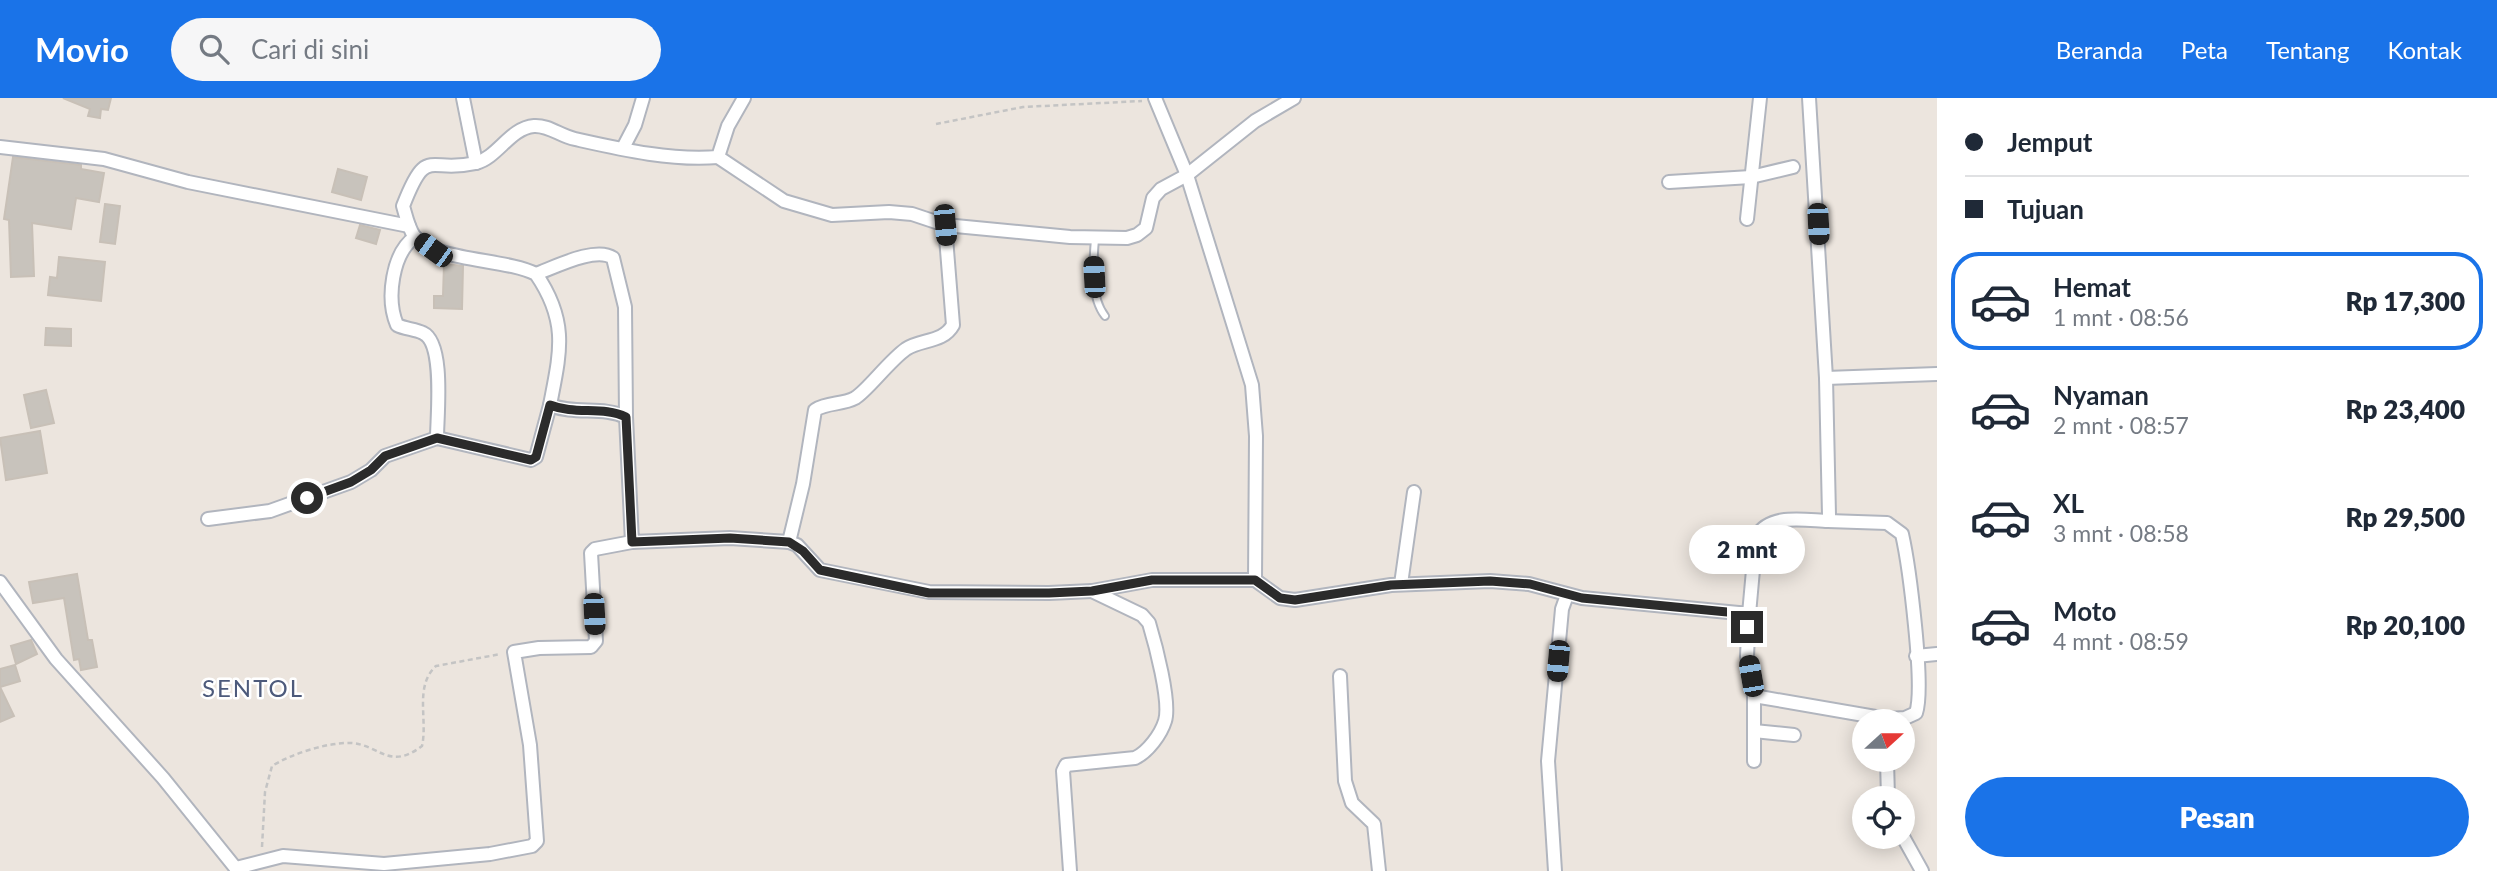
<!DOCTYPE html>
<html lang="id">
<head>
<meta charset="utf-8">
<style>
  body { margin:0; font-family:Lato,sans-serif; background:#f6f6f7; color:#1f2937; height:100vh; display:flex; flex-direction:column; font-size:26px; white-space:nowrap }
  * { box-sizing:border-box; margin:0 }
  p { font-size:23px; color:#747a83 }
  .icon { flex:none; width:38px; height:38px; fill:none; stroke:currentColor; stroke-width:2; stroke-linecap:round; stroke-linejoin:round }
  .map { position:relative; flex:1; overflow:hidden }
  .panel { display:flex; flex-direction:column; background:#fff; width:560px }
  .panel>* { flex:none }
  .hud { display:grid; align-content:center; height:154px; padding:0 28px; background:#fff }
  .needle { width:46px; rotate:69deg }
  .tools { position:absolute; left:1852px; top:611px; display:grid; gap:14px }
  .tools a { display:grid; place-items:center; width:63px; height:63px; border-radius:50%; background:#fff; box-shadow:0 4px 18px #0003; font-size:35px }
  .end { position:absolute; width:32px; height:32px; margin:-16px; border:9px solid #2b2b2b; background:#fff; box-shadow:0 0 0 4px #fff }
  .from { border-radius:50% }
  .bubble { position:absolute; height:49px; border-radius:24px; background:#fff; box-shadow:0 4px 18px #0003; font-size:23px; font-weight:800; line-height:49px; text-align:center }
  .car { position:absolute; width:21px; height:42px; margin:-21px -10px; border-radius:9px; box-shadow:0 0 5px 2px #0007; background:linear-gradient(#222 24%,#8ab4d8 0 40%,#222 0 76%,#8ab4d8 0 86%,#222 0) }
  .hud b { display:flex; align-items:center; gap:24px; height:66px; font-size:26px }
  .hud b+b { border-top:2px solid #e0e1e3 }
  .hud i { width:18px; height:18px; background:#1f2937 }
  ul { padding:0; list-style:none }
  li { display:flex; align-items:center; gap:21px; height:98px; margin:0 14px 10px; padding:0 14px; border:4px solid transparent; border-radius:28px }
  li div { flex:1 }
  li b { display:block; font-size:26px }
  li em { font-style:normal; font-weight:800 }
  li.active { border-color:#1a73e8 }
  li>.icon { width:63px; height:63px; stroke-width:1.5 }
  .primary-button { display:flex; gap:14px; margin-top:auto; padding:14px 28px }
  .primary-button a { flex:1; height:80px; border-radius:42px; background:#1a73e8; color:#fff; font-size:28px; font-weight:800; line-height:80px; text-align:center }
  header { display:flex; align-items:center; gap:42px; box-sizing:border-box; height:98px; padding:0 35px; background:#1a73e8; color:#fff }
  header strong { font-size:33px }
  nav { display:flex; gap:38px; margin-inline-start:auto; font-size:24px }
  .search { width:490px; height:63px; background:#f6f6f7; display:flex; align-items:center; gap:18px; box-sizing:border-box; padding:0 24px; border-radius:38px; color:#747a83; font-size:26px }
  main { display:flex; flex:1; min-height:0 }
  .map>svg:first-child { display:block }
  .building { fill:#c8c3bc; stroke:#c8c0b7; stroke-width:2 }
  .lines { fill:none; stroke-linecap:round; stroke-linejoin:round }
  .service-casing { stroke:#b1b5be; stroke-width:10 }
  .minor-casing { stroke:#b1b5be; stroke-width:16 }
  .path { stroke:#c4c4c4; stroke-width:2.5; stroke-dasharray:5 3.5; stroke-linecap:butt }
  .service { stroke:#fff; stroke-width:6 }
  .minor { stroke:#fff; stroke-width:12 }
  .route { stroke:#2b2b2b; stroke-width:9 }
  .labels { text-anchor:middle; stroke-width:5; stroke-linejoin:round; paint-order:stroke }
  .quarter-label { font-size:24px; letter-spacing:2px; fill:#4d5a7b; stroke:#fff }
</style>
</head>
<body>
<header>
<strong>Movio</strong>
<div class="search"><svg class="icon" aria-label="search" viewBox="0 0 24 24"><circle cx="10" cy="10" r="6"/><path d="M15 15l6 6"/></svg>Cari di sini</div>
<nav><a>Beranda</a><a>Peta</a><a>Tentang</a><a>Kontak</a></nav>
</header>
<main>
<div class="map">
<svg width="1937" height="773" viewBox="0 0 1937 773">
  <rect width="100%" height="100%" fill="#ece5de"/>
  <!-- building -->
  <g class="building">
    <path d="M63,0H111L108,12L101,11L100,20L88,18L90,11Z"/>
    <path d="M13,59L81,67V71L104,75L99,104L76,100L71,131L32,125L34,178L11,179L9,122L4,121Z"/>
    <path d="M338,71L367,79L361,102L332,94Z"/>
    <path d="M105,106L120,108L115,146L100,144Z"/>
    <path d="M360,127L380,132L376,146L356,140Z"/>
    <path d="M59,159L105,164L101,203L48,197L50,179L57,180Z"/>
    <path d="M444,166L463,168L462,211L434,210V198H443Z"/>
    <path d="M46,230L71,231V248L45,247Z"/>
    <path d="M46,292L54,325L31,330L24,297Z"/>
    <path d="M40,333L47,375L6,382L0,340Z"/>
    <path d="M77,476L88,542H92L97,569L81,572L79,561L74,562L64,500L33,505L29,484Z"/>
    <path d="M31,542L37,556L16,566L11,548Z"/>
    <path d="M15,567L20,583L0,589L14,618L0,624V571Z"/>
  </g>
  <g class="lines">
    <!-- service casing -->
    <g class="service-casing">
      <path id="service" d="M1095,141C1093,164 1090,199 1105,218"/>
    </g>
    <!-- minor casing -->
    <g class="minor-casing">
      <g id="minor">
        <path d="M463,0L476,65"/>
        <path d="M744,0L728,28L718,59C671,63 620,51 575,41C560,38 549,27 534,28C510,30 498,59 476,65C428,76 427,46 403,108C406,118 408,129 414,138C436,164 504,160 536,176C569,224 560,255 550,307C575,317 603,308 626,319L632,444L730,440L789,444L797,447L820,472L929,494L1049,495L1092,493L1152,482H1255L1280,500L1295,502L1391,487L1490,483L1529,486L1582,500L1749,516L1756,439C1770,415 1803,422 1828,423L1829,417L1826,280L1809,0"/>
        <path d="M1155,0L1187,77L1252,287L1256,338L1255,482"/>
        <path d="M0,49L104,61L188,84L409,128"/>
        <path d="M623,50L635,27L643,0"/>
        <path d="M718,59L784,103L832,117L889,114L912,116L945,127L1070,139L1127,140L1137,137L1146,130L1153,100L1161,91L1187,77L1255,23L1294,0"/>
        <path d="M1669,84L1751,79L1793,69"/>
        <path d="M1747,121L1760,0"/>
        <path d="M415,139C392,155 386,201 397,227C405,231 415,231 423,235C445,245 437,318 437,340"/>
        <path d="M536,176C555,169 596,148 613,160L625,209L626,319"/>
        <path d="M1826,280L1937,276"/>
        <path d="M208,421L270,413L351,384L371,372L385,358L437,340L531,362L536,359L550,307"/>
        <path d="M789,444L803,386L815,312C828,304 842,307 855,300C867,293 889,263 906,251C921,241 943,245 953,227L945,127"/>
        <path d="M0,484L56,561L163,680L238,773"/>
        <path d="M1401,486L1414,394"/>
        <path d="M1749,516L1747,558L1754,598L1887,621L1905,620L1916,615C1925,589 1909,467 1902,436L1887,425L1828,423"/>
        <path d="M1916,558L1937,556"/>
        <path d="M1340,578L1345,683L1352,705L1374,726L1379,773"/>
        <path d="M1754,633L1794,637"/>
        <path d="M1887,662L1888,700"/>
        <path d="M1754,663V598"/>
        <path d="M1902,737L1922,773"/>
        <path d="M236,770L283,758L384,766L490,756L532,748L537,743L530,647L514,554L539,550L591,549L596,543L591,455L595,451L632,444"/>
        <path d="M1070,773L1063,673L1066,667L1135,660C1148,654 1161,636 1165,623C1171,604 1155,545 1149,525L1142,517L1092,493"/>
        <path d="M1555,773L1548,663L1562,511L1567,497"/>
      </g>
    </g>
    <!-- path -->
    <g class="path">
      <path d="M936,26L1023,9L1142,3"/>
      <path d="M262,749L265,694L272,668C291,656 328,644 351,645C380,647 389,673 422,648C428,622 414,588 436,568L501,556"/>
    </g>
    <!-- service -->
    <use href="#service" class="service"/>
    <!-- minor -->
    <use href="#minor" class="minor"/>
  </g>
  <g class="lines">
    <!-- route -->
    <path class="route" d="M307,400L351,384L371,372L385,358L437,340L531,362L536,359L550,307C575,317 603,308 626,319L632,444L730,440L789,444L803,453L820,472L929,495H1049L1092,493L1152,482H1255L1280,500L1295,502L1391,487L1490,483L1530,486L1582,500L1748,516L1747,529"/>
  </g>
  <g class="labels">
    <!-- quarter labels -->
    <g class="quarter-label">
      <text x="253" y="599">SENTOL</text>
    </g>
  </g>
</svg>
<div class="tools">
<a><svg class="needle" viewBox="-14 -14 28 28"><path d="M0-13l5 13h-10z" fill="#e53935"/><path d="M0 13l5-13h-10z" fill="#747a83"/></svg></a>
<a><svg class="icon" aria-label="locate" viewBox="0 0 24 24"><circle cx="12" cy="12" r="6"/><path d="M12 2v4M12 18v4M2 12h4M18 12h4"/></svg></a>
</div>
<i class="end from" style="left:307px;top:400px"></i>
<i class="end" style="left:1747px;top:529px"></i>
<div class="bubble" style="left:1689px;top:427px;width:116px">2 mnt</div>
<i class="car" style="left:1818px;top:126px;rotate:177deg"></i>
<i class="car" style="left:945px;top:127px;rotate:175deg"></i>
<i class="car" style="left:433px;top:152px;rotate:306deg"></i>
<i class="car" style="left:1094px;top:179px;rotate:357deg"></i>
<i class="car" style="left:594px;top:516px;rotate:177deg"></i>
<i class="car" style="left:1558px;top:563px;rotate:185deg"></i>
<i class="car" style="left:1751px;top:578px;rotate:350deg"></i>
</div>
<section class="panel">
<div class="hud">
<b><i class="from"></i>Jemput</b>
<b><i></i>Tujuan</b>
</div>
<ul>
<li class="active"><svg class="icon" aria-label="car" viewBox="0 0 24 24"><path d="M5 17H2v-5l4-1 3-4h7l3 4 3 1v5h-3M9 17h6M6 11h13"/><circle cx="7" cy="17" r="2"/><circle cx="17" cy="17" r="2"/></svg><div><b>Hemat</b><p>1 mnt · 08:56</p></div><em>Rp 17,300</em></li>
<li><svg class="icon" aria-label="car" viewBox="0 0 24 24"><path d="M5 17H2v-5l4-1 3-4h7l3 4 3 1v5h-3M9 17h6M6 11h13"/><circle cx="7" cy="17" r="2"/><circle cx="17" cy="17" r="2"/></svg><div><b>Nyaman</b><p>2 mnt · 08:57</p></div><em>Rp 23,400</em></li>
<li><svg class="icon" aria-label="car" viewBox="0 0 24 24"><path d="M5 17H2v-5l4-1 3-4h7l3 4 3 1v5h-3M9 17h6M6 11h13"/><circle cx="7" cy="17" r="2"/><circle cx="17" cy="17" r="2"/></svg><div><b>XL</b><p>3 mnt · 08:58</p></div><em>Rp 29,500</em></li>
<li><svg class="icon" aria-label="car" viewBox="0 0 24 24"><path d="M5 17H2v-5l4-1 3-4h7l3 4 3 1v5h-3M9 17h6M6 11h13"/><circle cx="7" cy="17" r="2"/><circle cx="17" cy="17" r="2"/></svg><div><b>Moto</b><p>4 mnt · 08:59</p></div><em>Rp 20,100</em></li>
</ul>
<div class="primary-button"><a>Pesan</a></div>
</section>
</main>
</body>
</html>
